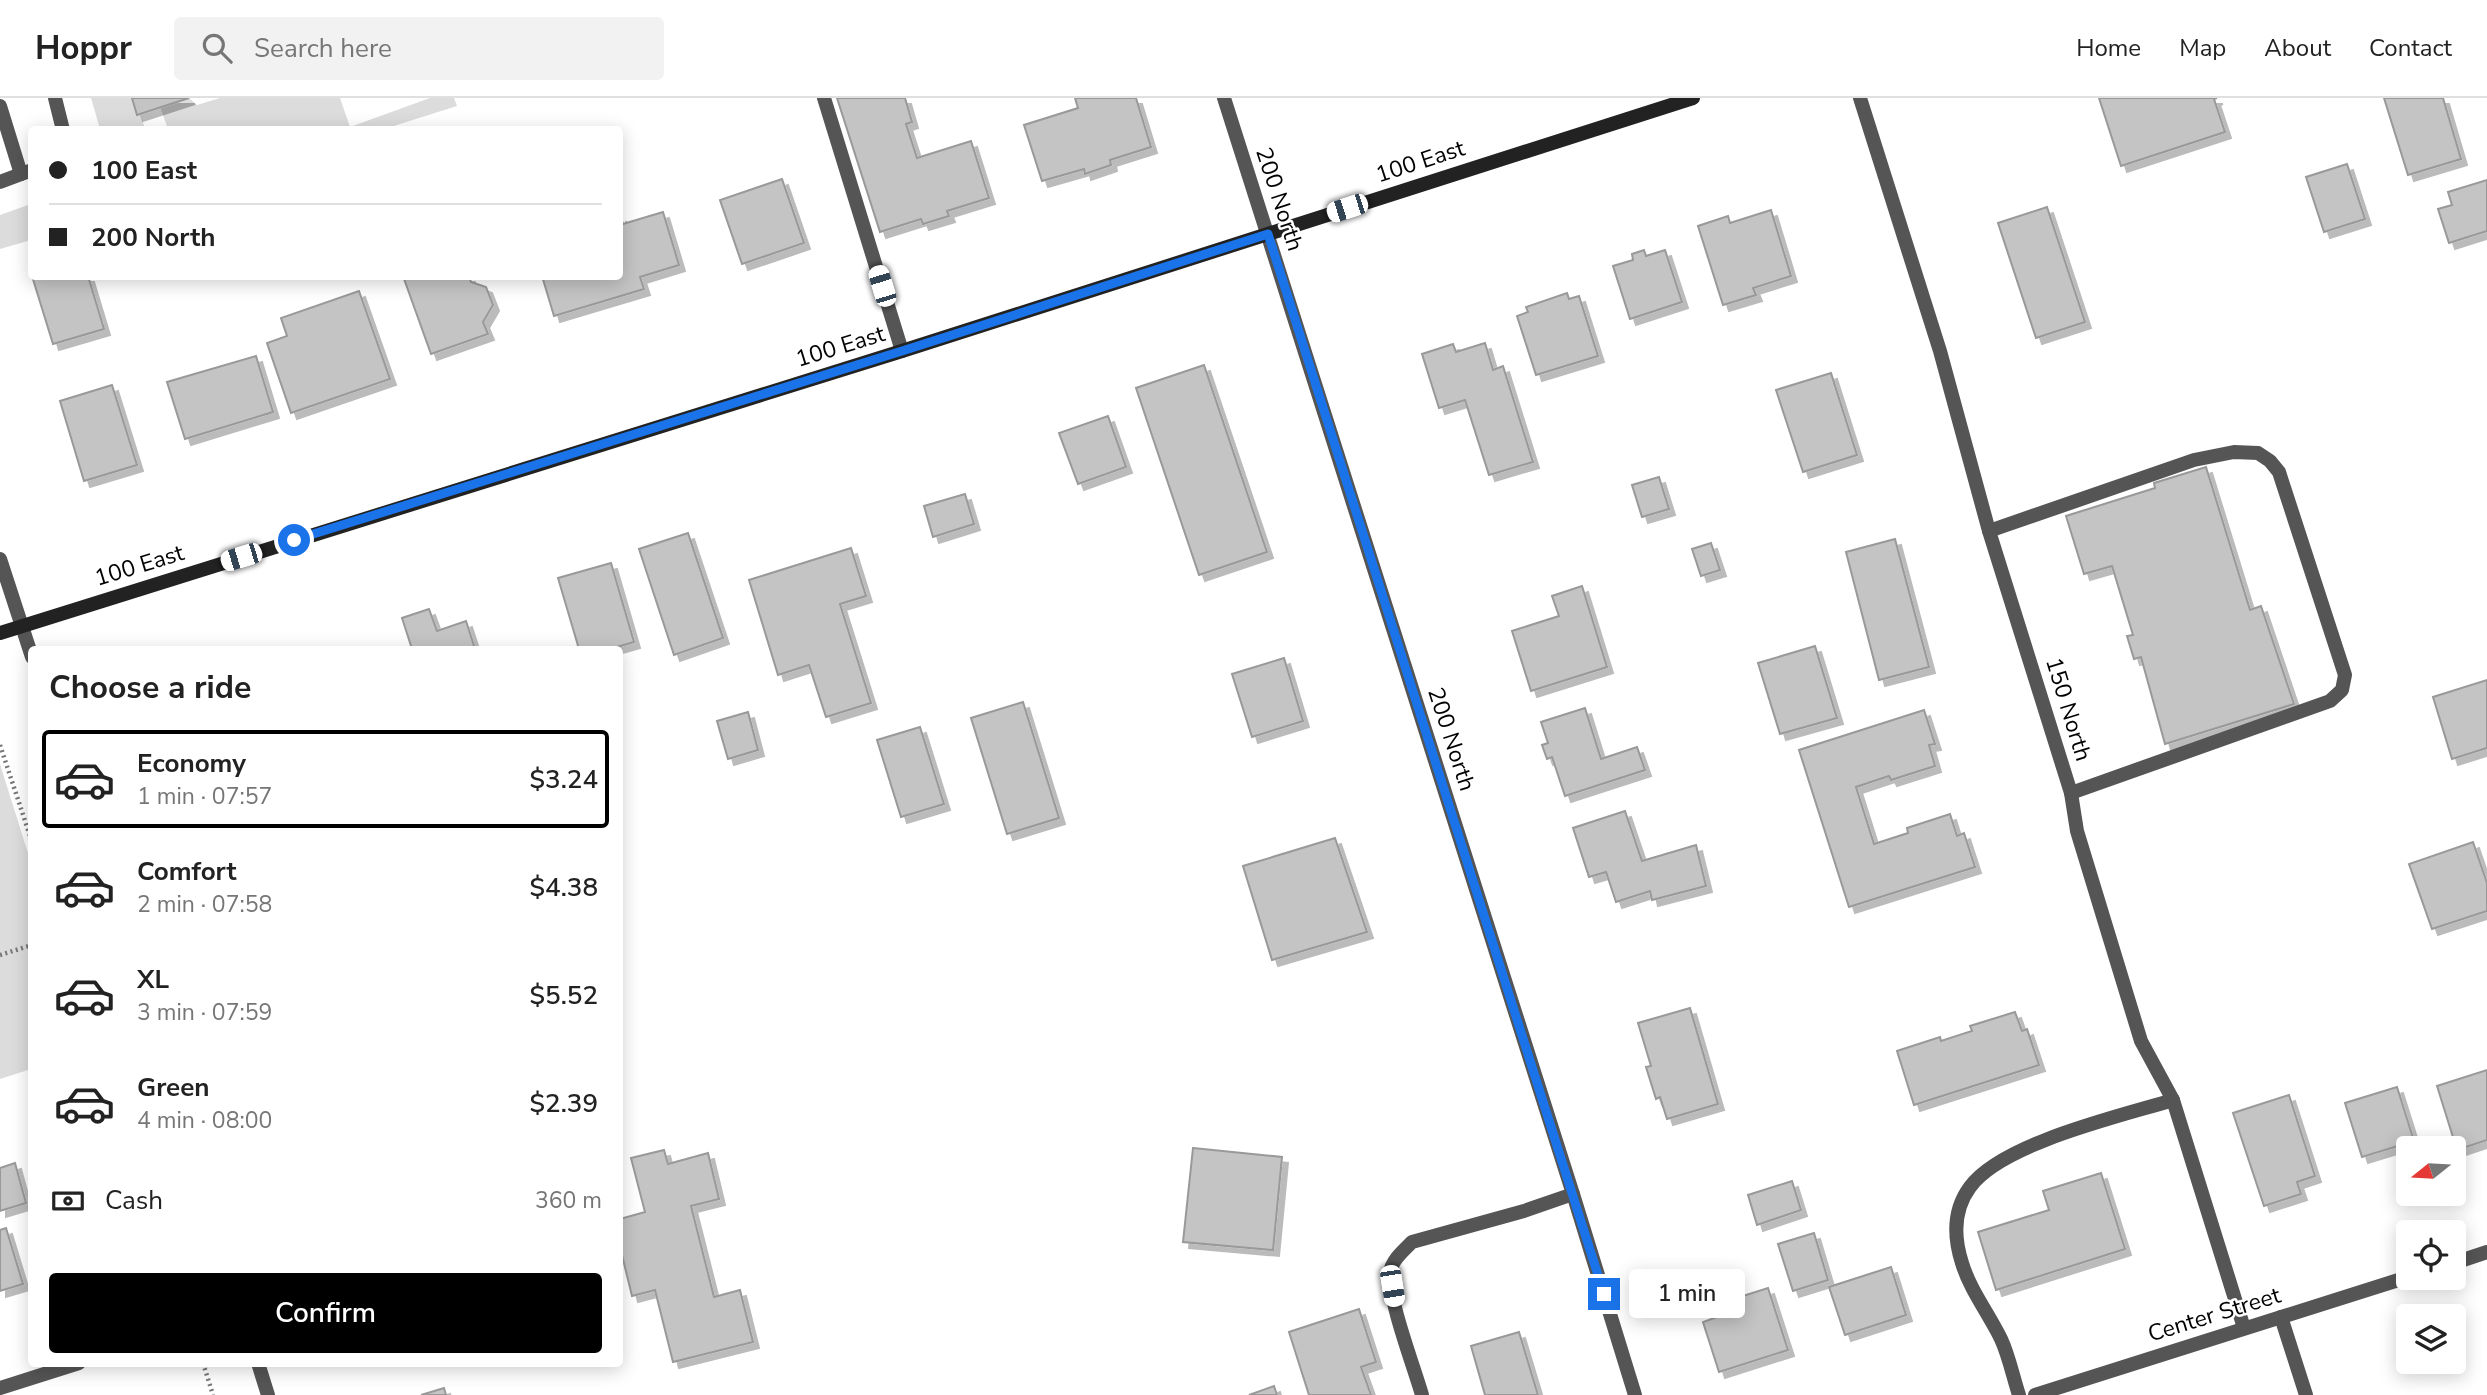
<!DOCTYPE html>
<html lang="en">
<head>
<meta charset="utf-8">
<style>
  body { margin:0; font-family:"Nunito Sans",sans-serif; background:#f2f2f2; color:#222; height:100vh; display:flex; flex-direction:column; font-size:26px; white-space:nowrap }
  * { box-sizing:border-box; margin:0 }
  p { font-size:23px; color:#767676 }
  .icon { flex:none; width:38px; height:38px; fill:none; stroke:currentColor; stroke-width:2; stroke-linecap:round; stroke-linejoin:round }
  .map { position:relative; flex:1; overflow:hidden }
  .side { position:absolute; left:28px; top:548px; width:595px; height:721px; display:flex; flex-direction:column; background:#fff; border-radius:7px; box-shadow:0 4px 18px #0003 }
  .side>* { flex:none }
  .guide { position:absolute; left:28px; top:28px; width:595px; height:154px; border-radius:7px; box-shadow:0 4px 18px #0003; display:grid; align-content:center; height:154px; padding:0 21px; background:#fff }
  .needle { width:46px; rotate:252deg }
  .controls { position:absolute; left:2396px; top:1038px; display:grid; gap:14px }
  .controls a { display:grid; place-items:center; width:70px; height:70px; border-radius:7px; background:#fff; box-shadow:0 4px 18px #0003; font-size:35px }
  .end { position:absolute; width:32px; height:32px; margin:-16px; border:9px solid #1a73e8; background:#fff; box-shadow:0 0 0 4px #fff }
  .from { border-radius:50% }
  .bubble { position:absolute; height:49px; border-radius:7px; background:#fff; box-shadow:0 4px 18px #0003; font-size:23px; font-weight:600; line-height:49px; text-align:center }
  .car { position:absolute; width:21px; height:42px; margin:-21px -10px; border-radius:9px; box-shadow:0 0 5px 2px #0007; background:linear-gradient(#fff 24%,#345 0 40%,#fff 0 76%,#345 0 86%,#fff 0) }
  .guide b { display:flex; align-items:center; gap:24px; height:66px; font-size:26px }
  .guide b+b { border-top:2px solid #e0e0e0 }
  .guide i { width:18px; height:18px; background:#222 }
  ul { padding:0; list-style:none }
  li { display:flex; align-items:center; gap:21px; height:98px; margin:0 14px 10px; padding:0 7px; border:4px solid transparent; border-radius:7px }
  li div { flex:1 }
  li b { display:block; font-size:26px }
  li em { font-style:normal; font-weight:600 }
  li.active { border-color:#000 }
  li>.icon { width:63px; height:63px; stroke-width:1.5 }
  h2 { padding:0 21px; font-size:32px; line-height:84px }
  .pay { display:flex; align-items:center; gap:18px; height:77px; padding:0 21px; font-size:26px }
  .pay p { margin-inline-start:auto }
  .button { display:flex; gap:14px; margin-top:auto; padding:14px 21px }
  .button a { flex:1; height:80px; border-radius:7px; background:#000; color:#fff; font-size:28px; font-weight:600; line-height:80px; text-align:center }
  header { display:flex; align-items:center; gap:42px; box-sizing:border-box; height:98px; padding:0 35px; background:#fff; border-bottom:2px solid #e0e0e0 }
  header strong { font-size:33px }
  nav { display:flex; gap:38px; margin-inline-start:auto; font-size:24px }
  .search { width:490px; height:63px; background:#f2f2f2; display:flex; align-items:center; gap:18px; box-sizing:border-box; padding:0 24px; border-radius:7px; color:#767676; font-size:26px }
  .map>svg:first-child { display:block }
  .green { fill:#dcdcdc }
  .building { fill:#c4c4c4; stroke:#999; stroke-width:2; filter:url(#shadow) }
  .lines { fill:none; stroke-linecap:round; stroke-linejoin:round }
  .path { stroke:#777; stroke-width:4.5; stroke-dasharray:2 3.5; stroke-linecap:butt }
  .service { stroke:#555; stroke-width:14 }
  .minor { stroke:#555; stroke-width:14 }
  .tertiary { stroke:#555; stroke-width:14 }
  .secondary { stroke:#222; stroke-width:14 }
  .route { stroke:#1a73e8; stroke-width:9 }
  .labels { text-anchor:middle; stroke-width:5; stroke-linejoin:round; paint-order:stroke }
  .street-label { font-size:23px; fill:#000; stroke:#fff }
</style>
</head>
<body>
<header>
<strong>Hoppr</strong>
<div class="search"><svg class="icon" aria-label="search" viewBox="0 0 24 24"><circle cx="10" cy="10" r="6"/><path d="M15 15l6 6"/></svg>Search here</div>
<nav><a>Home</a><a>Map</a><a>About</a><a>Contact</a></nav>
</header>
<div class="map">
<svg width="2487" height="1297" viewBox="0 0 2487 1297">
  <defs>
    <filter id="shadow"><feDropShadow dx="6" dy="6" stdDeviation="0" flood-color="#0004"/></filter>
  </defs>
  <rect width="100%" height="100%" fill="#fff"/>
  <!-- green -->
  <g class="green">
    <path d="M91,0H132L137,16L140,15L145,31H100Z"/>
    <path d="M189,0L197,7L220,0H340L350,29L430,0H454L457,8L381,32L168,31L160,9Z"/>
    <path d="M31,106V142L0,151V117Z"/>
    <path d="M0,666L31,765V971L0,981Z"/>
  </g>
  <!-- building -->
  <g class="building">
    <path d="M132,0H189L137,17Z"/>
    <path d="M837,0H905L912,24L906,26L917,60L971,43L989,100L947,113L949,118L923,126L921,121L880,134Z"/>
    <path d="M1075,0H1136L1151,49L1110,62L1111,67L1085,76L1084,71L1042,83L1024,27L1078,10Z"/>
    <path d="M2099,0H2217L2214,1L2225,34L2121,68Z"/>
    <path d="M2384,0H2443L2461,61L2408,77Z"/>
    <path d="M2347,66L2365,121L2324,134L2306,79Z"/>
    <path d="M782,81L804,145L742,166L720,102Z"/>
    <path d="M2487,82V133L2449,145L2438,111L2452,107L2448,94Z"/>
    <path d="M2047,109L2085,224L2036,240L1998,125Z"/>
    <path d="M1771,112L1791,178L1753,190L1756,197L1723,207L1698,128L1728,118L1730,125Z"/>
    <path d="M663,114L679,167L640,179L644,191L554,218L542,178H620V117L623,126Z"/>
    <path d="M1644,152L1646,158L1665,152L1682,204L1630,221L1613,168L1633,162L1632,156Z"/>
    <path d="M32,178H88L104,231L53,246Z"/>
    <path d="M403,178H469L471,184L486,189L493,207L483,224L488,236L431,256Z"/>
    <path d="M359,193L390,281L291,315L267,245L287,238L281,220Z"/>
    <path d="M1567,195L1569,201L1579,198L1598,258L1536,277L1517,218L1528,214L1526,209Z"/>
    <path d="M1485,245L1493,272L1503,268L1533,364L1489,377L1465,302L1439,310L1422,256L1453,246L1456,254Z"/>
    <path d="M256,258L273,314L185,341L167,284Z"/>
    <path d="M1204,267L1267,454L1199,477L1136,290Z"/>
    <path d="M1831,275L1857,357L1803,374L1776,292Z"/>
    <path d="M112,287L137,367L84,383L60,303Z"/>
    <path d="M1108,318L1126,369L1078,386L1059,335Z"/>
    <path d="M2206,369L2250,512L2261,508L2294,606L2165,646L2141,559L2134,561L2127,538L2133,537L2112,468L2084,476L2066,418L2155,390L2154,385Z"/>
    <path d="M1659,379L1669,411L1642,419L1632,387Z"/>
    <path d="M965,396L974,426L933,439L924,408Z"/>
    <path d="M688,435L723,540L674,557L639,451Z"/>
    <path d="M1895,441L1929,569L1879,582L1846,454Z"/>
    <path d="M1711,445L1720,472L1701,478L1692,451Z"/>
    <path d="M851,450L866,498L840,506L871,605L826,619L809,567L778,577L749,482Z"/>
    <path d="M611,465L634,544L610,551H579L558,480Z"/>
    <path d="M1582,488L1607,569L1531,593L1512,533L1559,518L1552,498Z"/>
    <path d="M429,511L437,533L466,523L475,551H412L402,520Z"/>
    <path d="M1815,548L1837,620L1780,636L1758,565Z"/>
    <path d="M1284,560L1303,623L1252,639L1232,576Z"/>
    <path d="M2487,582V650L2452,661L2433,599Z"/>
    <path d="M1023,604L1059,720L1007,736L971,620Z"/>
    <path d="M1585,610L1601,661L1637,649L1645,672L1565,698L1552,659L1547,661L1542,647L1548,645L1541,624Z"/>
    <path d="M1924,612L1935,646L1929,647L1935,668L1891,682L1889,678L1856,689L1874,746L1908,735L1907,730L1950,716L1957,738L1964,735L1975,769L1849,809L1799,652Z"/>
    <path d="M748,614L758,652L728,661L717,623Z"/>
    <path d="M920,629L944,706L901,719L877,642Z"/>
    <path d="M1625,713L1642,763L1696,747L1706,788L1652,802L1650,793L1616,804L1606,774L1589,779L1573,730Z"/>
    <path d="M1335,740L1367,834L1272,862L1243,768Z"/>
    <path d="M2473,744L2487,785V813L2432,831L2409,766Z"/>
    <path d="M1690,910L1718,1006L1667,1021L1660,999L1656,1001L1646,969L1651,968L1638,925Z"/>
    <path d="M2015,914L2022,933L2027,931L2039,967L1914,1007L1897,953L1940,939L1941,943L1972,933L1970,928Z"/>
    <path d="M2487,972V1042L2457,1052L2437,988Z"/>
    <path d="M2397,989L2414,1043L2362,1059L2345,1005Z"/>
    <path d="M2289,997L2315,1078L2297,1084L2301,1096L2264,1108L2233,1015Z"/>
    <path d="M1193,1050L1282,1059L1273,1152L1183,1144Z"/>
    <path d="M664,1052L668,1066L708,1055L719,1101L691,1108L714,1199L740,1192L753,1244L673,1264L655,1192L632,1198L620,1149V1121L645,1114L631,1060Z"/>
    <path d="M15,1065L26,1105L0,1113V1070Z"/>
    <path d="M2101,1075L2125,1151L1996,1192L1978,1134L2049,1112L2043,1093Z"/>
    <path d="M1792,1083L1801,1112L1757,1127L1748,1097Z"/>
    <path d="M6,1130L23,1186L0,1193V1132Z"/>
    <path d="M1814,1135L1828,1182L1793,1193L1778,1146Z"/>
    <path d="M1891,1169L1906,1217L1845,1237L1829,1189Z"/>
    <path d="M1768,1190L1788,1252L1719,1274L1703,1224L1720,1218L1714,1200L1741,1191L1743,1198Z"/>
    <path d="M1359,1211L1376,1264L1361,1269L1371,1297H1309L1289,1234Z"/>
    <path d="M1519,1234L1538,1297H1485L1471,1248Z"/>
    <path d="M1274,1288L1277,1297H1249Z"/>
    <path d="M444,1290L446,1297H421Z"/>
  </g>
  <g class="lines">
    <!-- path -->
    <g class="path">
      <path d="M0,647L32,744"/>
      <path d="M0,857L32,847"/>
      <path d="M203,1265L213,1297"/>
    </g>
    <!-- service -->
    <g class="service">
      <path d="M55,0L63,32"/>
      <path d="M824,0L902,253"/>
      <path d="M0,8L21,76"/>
      <path d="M0,84L32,72"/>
      <path d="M1989,433L2194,362L2234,354L2258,355L2270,363L2279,374L2345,577L2342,592L2330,603L2071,695"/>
      <path d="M1422,1297C1414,1269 1388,1201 1390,1175C1391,1163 1404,1152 1412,1144L1524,1113L1573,1096"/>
      <path d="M2019,1297C2013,1279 2009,1258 2001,1241C1989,1216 1970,1192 1962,1165C1954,1140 1953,1112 1970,1089C2002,1045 2121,1018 2173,1002"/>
    </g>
    <!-- minor -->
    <g class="minor">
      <path d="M1224,0L1573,1096L1635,1297"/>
      <path d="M1860,0L1940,253L1989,433L2071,695L2077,733L2141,943L2173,1002L2244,1230"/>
      <path d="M2281,1219L2306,1297"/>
      <path d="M0,1290L79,1265"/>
    </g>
    <!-- tertiary -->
    <g class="tertiary">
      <path d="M0,461L32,559"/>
      <path d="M2454,1165L2487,1154"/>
      <path d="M258,1265L268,1297"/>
      <path d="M2035,1297L2408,1179"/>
    </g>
    <!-- secondary -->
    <path class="secondary" d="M0,535L902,253L1693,0"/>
  </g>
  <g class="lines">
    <!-- route -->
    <path class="route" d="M294,442L902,253L1268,136L1604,1196"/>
  </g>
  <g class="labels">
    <!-- street labels -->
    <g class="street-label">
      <text transform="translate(1420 63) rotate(-18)" y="8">100 East</text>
      <text transform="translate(1280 101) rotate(72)" y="8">200 North</text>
      <text transform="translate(840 248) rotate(-17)" y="8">100 East</text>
      <text transform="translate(139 467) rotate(-17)" y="8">100 East</text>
      <text transform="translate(2069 611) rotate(73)" y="8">150 North</text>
      <text transform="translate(1452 641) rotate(72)" y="8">200 North</text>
      <text transform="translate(2214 1216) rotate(-17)" y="8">Center Street</text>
    </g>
  </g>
</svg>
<div class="controls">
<a><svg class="needle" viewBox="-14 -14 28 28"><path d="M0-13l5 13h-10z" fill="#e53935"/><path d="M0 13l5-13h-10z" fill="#767676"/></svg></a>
<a><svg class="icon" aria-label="locate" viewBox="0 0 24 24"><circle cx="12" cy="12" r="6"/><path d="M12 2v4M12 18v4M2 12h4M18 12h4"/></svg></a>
<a><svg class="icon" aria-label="layers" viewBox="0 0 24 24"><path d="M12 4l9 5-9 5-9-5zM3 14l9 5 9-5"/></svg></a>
</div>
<i class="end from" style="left:294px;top:442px"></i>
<i class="end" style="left:1604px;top:1196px"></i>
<div class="bubble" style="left:1629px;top:1171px;width:116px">1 min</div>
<i class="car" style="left:1347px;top:110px;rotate:252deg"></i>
<i class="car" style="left:882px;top:188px;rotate:343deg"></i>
<i class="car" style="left:241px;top:459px;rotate:253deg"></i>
<i class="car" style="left:1392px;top:1188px;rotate:171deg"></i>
<div class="guide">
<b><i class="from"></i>100 East</b>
<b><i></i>200 North</b>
</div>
<section class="side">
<h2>Choose a ride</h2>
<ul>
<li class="active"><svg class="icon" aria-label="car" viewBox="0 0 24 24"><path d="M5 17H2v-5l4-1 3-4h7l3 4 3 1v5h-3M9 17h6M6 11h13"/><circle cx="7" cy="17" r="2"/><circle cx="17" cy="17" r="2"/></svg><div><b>Economy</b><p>1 min · 07:57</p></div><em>$3.24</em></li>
<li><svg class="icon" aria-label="car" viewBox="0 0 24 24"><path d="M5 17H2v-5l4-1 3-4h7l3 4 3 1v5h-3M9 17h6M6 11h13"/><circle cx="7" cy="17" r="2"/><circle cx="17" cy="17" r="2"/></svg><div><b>Comfort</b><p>2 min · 07:58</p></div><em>$4.38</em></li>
<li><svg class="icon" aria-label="car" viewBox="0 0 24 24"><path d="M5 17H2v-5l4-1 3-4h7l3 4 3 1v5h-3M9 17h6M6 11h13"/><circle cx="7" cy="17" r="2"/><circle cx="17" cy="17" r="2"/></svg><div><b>XL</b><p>3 min · 07:59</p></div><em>$5.52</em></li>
<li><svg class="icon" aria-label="car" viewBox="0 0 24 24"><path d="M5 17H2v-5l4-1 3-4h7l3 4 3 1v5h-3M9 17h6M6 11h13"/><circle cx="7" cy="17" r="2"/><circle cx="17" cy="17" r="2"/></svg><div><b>Green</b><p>4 min · 08:00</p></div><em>$2.39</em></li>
</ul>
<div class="pay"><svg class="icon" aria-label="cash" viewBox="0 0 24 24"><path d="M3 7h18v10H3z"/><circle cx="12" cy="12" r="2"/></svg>Cash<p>360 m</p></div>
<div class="button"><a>Confirm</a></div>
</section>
</div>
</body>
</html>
